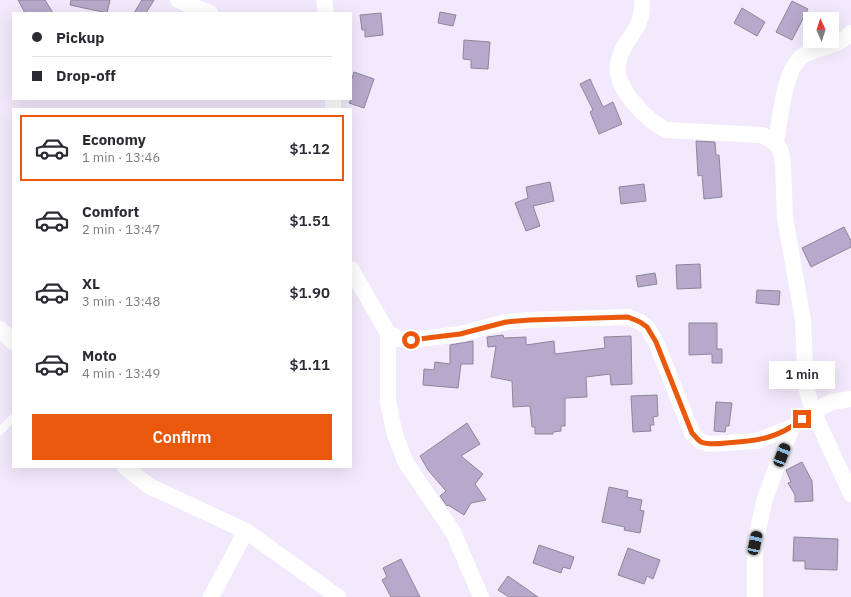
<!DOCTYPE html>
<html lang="en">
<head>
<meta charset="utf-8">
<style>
  body { margin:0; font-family:"IBM Plex Sans",sans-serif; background:#f2f2f3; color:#2b2b33; height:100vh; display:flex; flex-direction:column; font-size:15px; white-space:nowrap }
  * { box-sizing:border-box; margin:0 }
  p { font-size:13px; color:#7c7c81 }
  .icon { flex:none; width:22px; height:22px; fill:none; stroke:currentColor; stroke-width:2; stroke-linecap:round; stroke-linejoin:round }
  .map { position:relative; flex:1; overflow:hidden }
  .details { position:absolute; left:12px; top:108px; width:340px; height:360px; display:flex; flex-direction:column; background:#fff; border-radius:0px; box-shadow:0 4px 16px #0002 }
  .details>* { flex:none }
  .hud { position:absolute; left:12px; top:12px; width:340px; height:88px; border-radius:0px; box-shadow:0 4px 16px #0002; display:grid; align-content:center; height:88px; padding:0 20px; background:#fff }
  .needle { width:26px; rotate:357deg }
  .tools { position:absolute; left:803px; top:12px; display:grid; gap:8px }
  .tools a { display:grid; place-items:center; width:36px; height:36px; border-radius:0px; background:#fff; box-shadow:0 4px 16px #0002; font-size:20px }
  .end { position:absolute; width:18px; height:18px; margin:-9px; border:5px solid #ea580c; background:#fff; box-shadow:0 0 0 2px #fff }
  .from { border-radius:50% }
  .bubble { position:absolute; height:28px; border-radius:0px; background:#fff; box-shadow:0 4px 16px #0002; font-size:13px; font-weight:600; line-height:28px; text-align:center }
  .car { position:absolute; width:12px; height:24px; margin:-12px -6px; border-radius:5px; box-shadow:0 0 3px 1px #0007; background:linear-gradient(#222 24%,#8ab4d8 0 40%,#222 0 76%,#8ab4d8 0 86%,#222 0) }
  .hud b { display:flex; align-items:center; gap:14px; height:38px; font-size:15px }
  .hud b+b { border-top:1px solid #e1e1e2 }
  .hud i { width:10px; height:10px; background:#2b2b33 }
  ul { padding:7px 0 0; list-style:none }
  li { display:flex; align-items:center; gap:12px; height:66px; margin:0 8px 6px; padding:0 12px; border:2px solid transparent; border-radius:0px }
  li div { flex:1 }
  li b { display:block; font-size:15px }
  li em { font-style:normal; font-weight:600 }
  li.current { border-color:#ea580c }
  li>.icon { width:36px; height:36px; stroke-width:1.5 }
  .cta { display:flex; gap:8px; margin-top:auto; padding:8px 20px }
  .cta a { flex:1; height:46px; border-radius:0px; background:#ea580c; color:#fff; font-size:16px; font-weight:600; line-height:46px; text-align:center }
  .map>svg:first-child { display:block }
  .building { fill:#b8a8cb; stroke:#8e8599 }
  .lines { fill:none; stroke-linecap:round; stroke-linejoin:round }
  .lane { stroke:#fff; stroke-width:8 }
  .street { stroke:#fff; stroke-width:16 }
  .route { stroke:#ea580c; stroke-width:5 }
</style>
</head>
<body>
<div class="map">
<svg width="851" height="597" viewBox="0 0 851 597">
  <rect width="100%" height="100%" fill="#f2eafc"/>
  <!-- building -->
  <g class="building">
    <path d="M18,0H45L53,13H25Z"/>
    <path d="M71,0H110L107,13L70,5Z"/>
    <path d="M142,0H154L146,13H134Z"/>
    <path d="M792,1L808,9L792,40L776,32Z"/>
    <path d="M742,8L765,22L757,36L734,23Z"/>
    <path d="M440,12L456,15L453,26L438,23Z"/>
    <path d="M381,13L383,35L365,37V30H362L360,15Z"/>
    <path d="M464,40L490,42L488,69L471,68V60L463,59Z"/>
    <path d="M354,72L374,79L364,108L349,103L351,99V81Z"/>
    <path d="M590,79L603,107L613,102L622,124L599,134L590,112L593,110L580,84Z"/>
    <path d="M696,141L715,142L716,155H719L722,197L704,199L702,175L698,176Z"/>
    <path d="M550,182L554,201L533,206L540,226L526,231L515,203L528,198L526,187Z"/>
    <path d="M644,184L646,201L621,204L619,187Z"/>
    <path d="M844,227L851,241V247L811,267L802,248Z"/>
    <path d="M700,264L701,288L677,289L676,265Z"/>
    <path d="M655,273L657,284L638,287L636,276Z"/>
    <path d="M757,290L780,291L779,305L756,303Z"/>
    <path d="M689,323H717V349H722V363H712V354L689,355Z"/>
    <path d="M503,335L504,338L526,337V345L554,341L555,354L605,348L604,337L631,336L632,384L611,385L610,374L586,377L587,397L565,398V426H561V431L553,432V434H535V427H532L530,406L513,407L512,381L491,377L496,346L488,347L487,337Z"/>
    <path d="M473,341V364H461L458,388L423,385L424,369L434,370L435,362L450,364V345Z"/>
    <path d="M657,395L658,416L653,417L654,425H650L651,431L633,432L631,396Z"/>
    <path d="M716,402L732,403L729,426H726L725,432L714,431Z"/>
    <path d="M467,423L480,444L461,456L483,474L475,484L486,500L471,503L464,515L448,505L447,506L440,496L446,491L428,470L420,456Z"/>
    <path d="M802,462L812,481L813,501L795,502V495L788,483L791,482L786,470Z"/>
    <path d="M609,487L628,491L627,497L642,500L640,510L644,511L640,533L624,530L625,527L602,522Z"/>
    <path d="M794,537L838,539L837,570L805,569V561H793Z"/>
    <path d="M539,545L574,557L570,569L563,567L561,573L533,563Z"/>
    <path d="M628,548L660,560L653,579L647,576L644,584L618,575Z"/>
    <path d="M401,559L420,597H391L382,580L387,577L383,568Z"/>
    <path d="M508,576L538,597H509L498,590Z"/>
  </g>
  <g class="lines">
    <!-- lane -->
    <path class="lane" d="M0,431L13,418"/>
    <!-- street -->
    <g class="street">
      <path d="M178,0L210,13"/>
      <path d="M324,0L326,13"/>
      <path d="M642,0C644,33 622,38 618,64C614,87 647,122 667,130L762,135L776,143L781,152L783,164L785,218L803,320L806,387L813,411L851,494"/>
      <path d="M333,99V109"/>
      <path d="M776,143C780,120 784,64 806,54C822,46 838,47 851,33"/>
      <path d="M351,269L388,333L399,339L411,340L460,334L506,322L530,320L628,317L640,322L647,327L656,342L692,433L700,441L709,444L757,441L792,427L813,411L832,402L851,399"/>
      <path d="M0,329L13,342"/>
      <path d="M388,333V402L395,435L406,463L453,532L481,597"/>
      <path d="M125,467L149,486L246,531L338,597"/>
      <path d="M211,597L246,531"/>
      <path d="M755,597V543L765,498L792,427"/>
    </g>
  </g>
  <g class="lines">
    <!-- route -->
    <path class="route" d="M411,340L460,334L506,322L530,320L628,317L640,322L647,327L656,342L692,433C695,436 698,440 701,442C709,445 718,444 726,443C756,441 778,439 802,419"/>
  </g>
</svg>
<div class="tools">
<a><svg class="needle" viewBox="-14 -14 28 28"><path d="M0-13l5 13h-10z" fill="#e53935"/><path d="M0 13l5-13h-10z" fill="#7c7c81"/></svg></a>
</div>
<i class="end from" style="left:411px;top:340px"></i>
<i class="end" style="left:802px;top:419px"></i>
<div class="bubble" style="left:769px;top:361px;width:66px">1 min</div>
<i class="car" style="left:782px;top:455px;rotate:21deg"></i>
<i class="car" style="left:755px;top:543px;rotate:12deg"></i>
<div class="hud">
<b><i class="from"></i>Pickup</b>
<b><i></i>Drop-off</b>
</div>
<section class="details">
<ul>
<li class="current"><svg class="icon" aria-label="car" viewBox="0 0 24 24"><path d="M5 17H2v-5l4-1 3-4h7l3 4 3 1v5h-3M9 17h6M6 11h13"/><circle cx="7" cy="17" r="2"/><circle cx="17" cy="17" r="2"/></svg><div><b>Economy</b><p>1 min · 13:46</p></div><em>$1.12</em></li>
<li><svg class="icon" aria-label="car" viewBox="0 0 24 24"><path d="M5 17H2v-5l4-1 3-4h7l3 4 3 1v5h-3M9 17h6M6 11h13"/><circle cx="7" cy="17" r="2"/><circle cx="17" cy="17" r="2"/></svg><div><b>Comfort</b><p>2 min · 13:47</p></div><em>$1.51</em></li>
<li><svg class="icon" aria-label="car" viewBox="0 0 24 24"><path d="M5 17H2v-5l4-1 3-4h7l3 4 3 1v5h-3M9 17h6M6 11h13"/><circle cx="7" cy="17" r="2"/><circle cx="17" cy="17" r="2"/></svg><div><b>XL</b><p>3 min · 13:48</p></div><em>$1.90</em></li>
<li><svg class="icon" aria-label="car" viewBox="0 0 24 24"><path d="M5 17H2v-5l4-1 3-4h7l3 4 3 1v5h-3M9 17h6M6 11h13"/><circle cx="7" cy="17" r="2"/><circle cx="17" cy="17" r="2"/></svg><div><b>Moto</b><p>4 min · 13:49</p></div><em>$1.11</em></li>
</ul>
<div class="cta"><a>Confirm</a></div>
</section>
</div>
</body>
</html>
